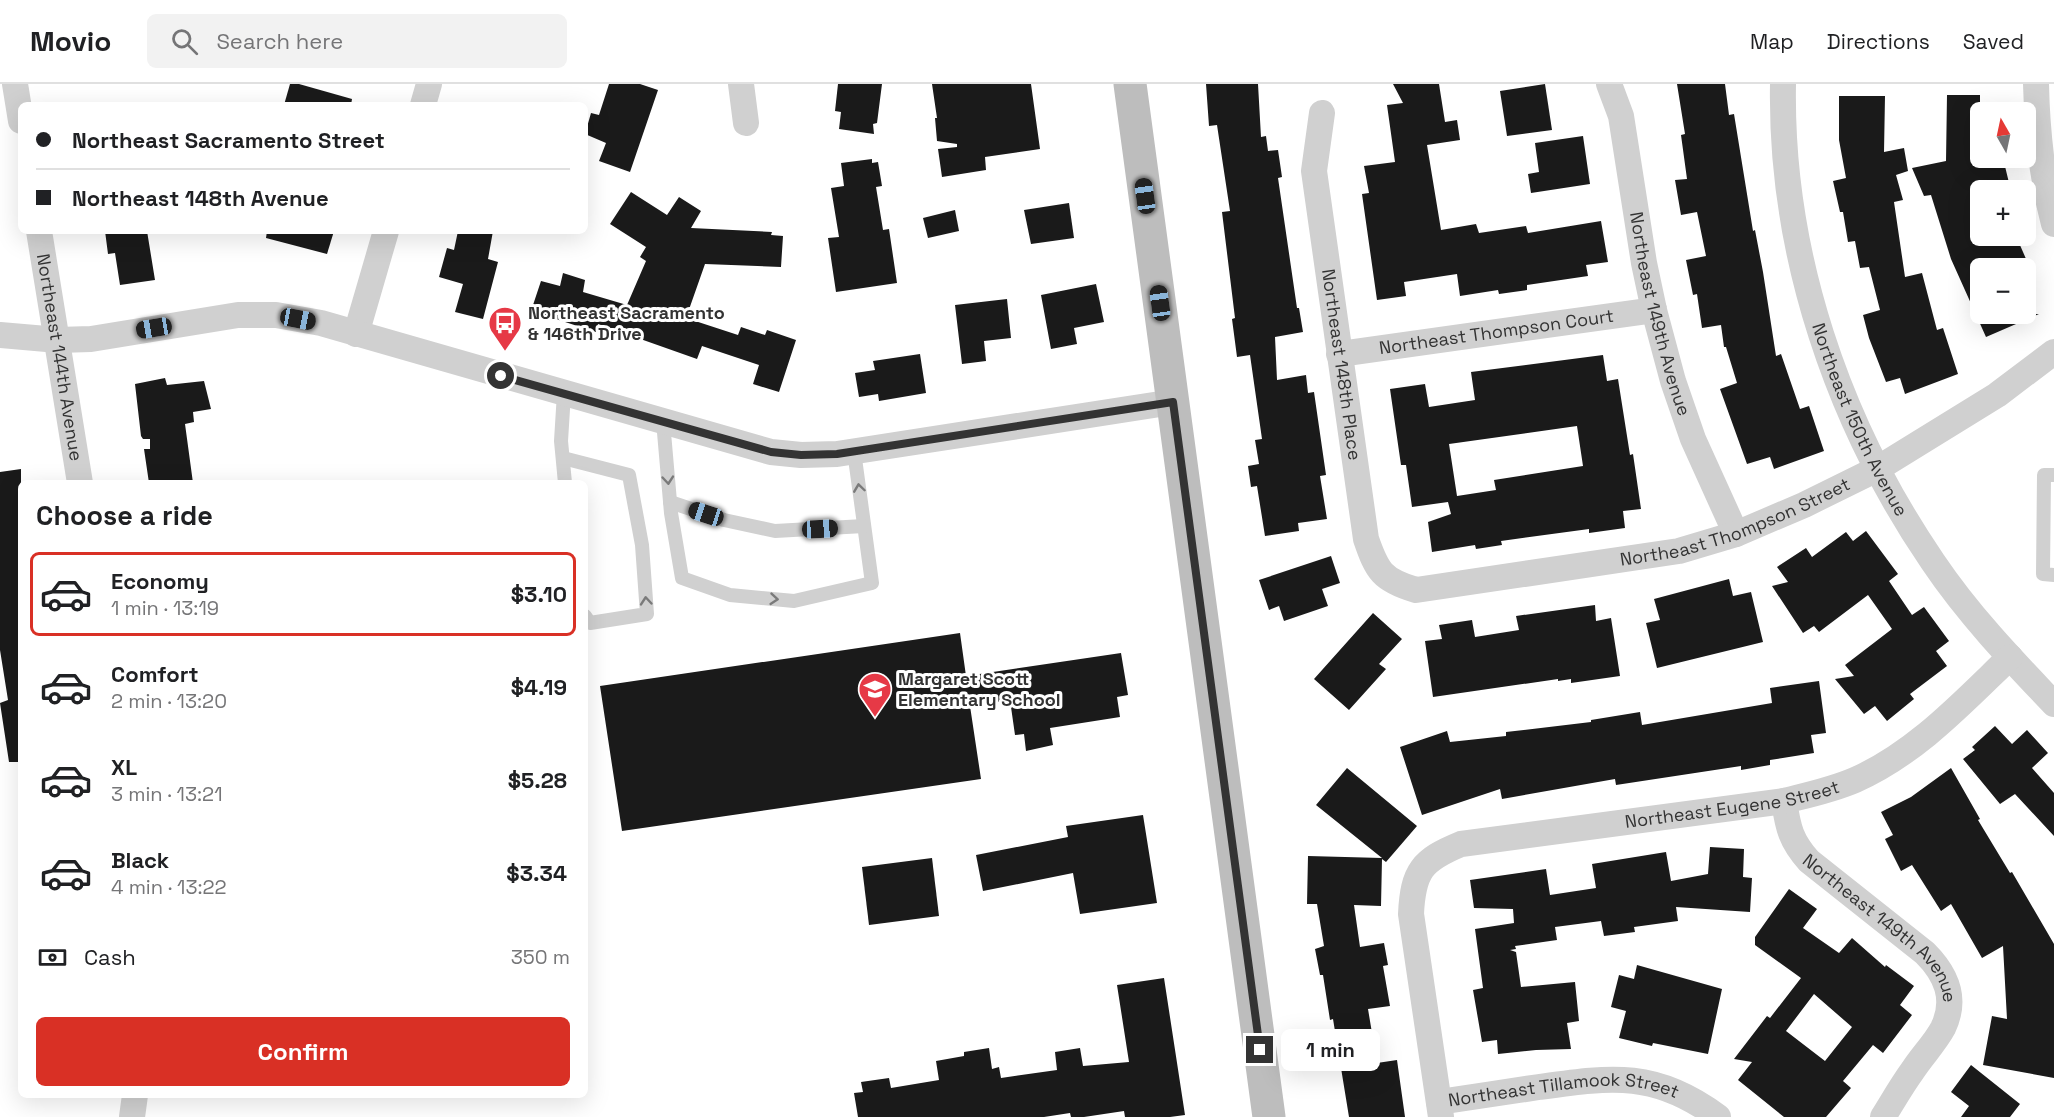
<!DOCTYPE html>
<html lang="en">
<head>
<meta charset="utf-8">
<style>
  body { margin:0; font-family:"Space Grotesk",sans-serif; background:#f2f2f2; color:#202124; height:100vh; display:flex; flex-direction:column; font-size:22px; white-space:nowrap }
  * { box-sizing:border-box; margin:0 }
  p { font-size:20px; color:#757577 }
  .icon { flex:none; width:33px; height:33px; fill:none; stroke:currentColor; stroke-width:2; stroke-linecap:round; stroke-linejoin:round }
  .map { position:relative; flex:1; overflow:hidden }
  .side { position:absolute; left:18px; top:396px; width:570px; height:618px; display:flex; flex-direction:column; background:#fff; border-radius:9px; box-shadow:0 6px 24px #0002 }
  .side>* { flex:none }
  .guide { position:absolute; left:18px; top:18px; width:570px; height:132px; border-radius:9px; box-shadow:0 6px 24px #0002; display:grid; align-content:center; height:132px; padding:0 18px; background:#fff }
  .needle { width:39px; rotate:351deg }
  .buttons { position:absolute; left:1970px; top:18px; display:grid; gap:12px }
  .buttons a { display:grid; place-items:center; width:66px; height:66px; border-radius:9px; background:#fff; box-shadow:0 6px 24px #0002; font-size:30px }
  .end { position:absolute; width:27px; height:27px; margin:-14px; border:8px solid #333; background:#fff; box-shadow:0 0 0 3px #fff }
  .from { border-radius:50% }
  .bubble { position:absolute; height:42px; border-radius:9px; background:#fff; box-shadow:0 6px 24px #0002; font-size:20px; font-weight:700; line-height:42px; text-align:center }
  .car { position:absolute; width:18px; height:36px; margin:-18px -9px; border-radius:8px; box-shadow:0 0 4px 2px #0007; background:linear-gradient(#222 24%,#8ab4d8 0 40%,#222 0 76%,#8ab4d8 0 86%,#222 0) }
  .guide b { display:flex; align-items:center; gap:21px; height:57px; font-size:22px }
  .guide b+b { border-top:2px solid #e0e0e0 }
  .guide i { width:15px; height:15px; background:#202124 }
  ul { padding:0; list-style:none }
  li { display:flex; align-items:center; gap:18px; height:84px; margin:0 12px 9px; padding:0 6px; border:3px solid transparent; border-radius:9px }
  li div { flex:1 }
  li b { display:block; font-size:22px }
  li em { font-style:normal; font-weight:700 }
  li.current { border-color:#d93025 }
  li>.icon { width:54px; height:54px; stroke-width:1.5 }
  h2 { padding:0 18px; font-size:27px; line-height:72px }
  .pay { display:flex; align-items:center; gap:15px; height:66px; padding:0 18px; font-size:22px }
  .pay p { margin-inline-start:auto }
  .cta { display:flex; gap:12px; margin-top:auto; padding:12px 18px }
  .cta a { flex:1; height:69px; border-radius:9px; background:#d93025; color:#fff; font-size:24px; font-weight:700; line-height:69px; text-align:center }
  header { display:flex; align-items:center; gap:36px; box-sizing:border-box; height:84px; padding:0 30px; background:#fff; border-bottom:2px solid #e0e0e0 }
  header strong { font-size:28px }
  nav { display:flex; gap:33px; margin-inline-start:auto; font-size:21px }
  .search { width:420px; height:54px; background:#f2f2f2; display:flex; align-items:center; gap:15px; box-sizing:border-box; padding:0 21px; border-radius:9px; color:#757577; font-size:22px }
  .map>svg:first-child { display:block }
  .building { fill:#1a1a1a; fill-rule:evenodd }
  .lines { fill:none; stroke-linecap:round; stroke-linejoin:round }
  .service { stroke:#d0d0d0; stroke-width:14 }
  .minor { stroke:#d0d0d0; stroke-width:26 }
  .secondary { stroke:#bdbdbd; stroke-width:33 }
  .oneway { stroke:#7a7a7a }
  .route { stroke:#333; stroke-width:8 }
  .labels { text-anchor:middle; stroke-width:6; stroke-linejoin:round; paint-order:stroke }
  .street-label { font-size:18px; fill:#333; stroke:#fff }
  .poi-label { font-size:18px; font-weight:bold; fill:#333; stroke:#fff; text-anchor:start }
</style>
</head>
<body>
<header>
<strong>Movio</strong>
<div class="search"><svg class="icon" aria-label="search" viewBox="0 0 24 24"><circle cx="10" cy="10" r="6"/><path d="M15 15l6 6"/></svg>Search here</div>
<nav><a>Map</a><a>Directions</a><a>Saved</a></nav>
</header>
<div class="map">
<svg width="2054" height="1033" viewBox="0 0 2054 1033">
  <rect width="100%" height="100%" fill="#fff"/>
  <!-- building -->
  <g class="building">
    <path d="M290,0H299L352,15L351,21H284Z"/>
    <path d="M609,0H640L658,6L630,88L599,77L606,59L585,50L591,29L599,31Z"/>
    <path d="M838,0H882L877,39L873,40L874,50L839,45L841,28L835,27Z"/>
    <path d="M932,0H1031L1040,65L985,73L986,86L942,93L938,65L957,63V60L937,57L935,34H937Z"/>
    <path d="M1206,0H1258L1261,53L1266,52L1268,67L1278,66L1282,93L1278,94L1297,224H1299L1303,248L1275,253L1277,296L1306,291L1308,309L1314,308L1326,391L1320,392L1327,435L1298,439L1299,447L1265,452L1257,402L1251,403L1248,382L1259,380L1255,356L1262,355L1250,271L1237,273L1232,235L1235,234L1222,128L1230,127L1217,41L1209,42Z"/>
    <path d="M1393,0H1439L1445,38L1457,36L1460,56L1427,61L1441,146L1476,140L1479,149L1526,142L1528,149L1601,137L1608,178L1586,181L1588,192L1527,201V206L1499,210L1498,206L1460,212L1457,190L1404,198L1406,212L1377,216L1362,110L1369,109L1364,82L1395,78L1387,21L1403,19Z"/>
    <path d="M1545,0L1552,46L1507,52L1500,7Z"/>
    <path d="M1677,0H1725L1729,31L1734,30L1753,147L1755,146L1763,188L1776,272L1781,270L1800,325L1809,322L1824,367L1774,385L1770,373L1747,380L1720,305L1737,299L1726,263H1724L1721,241L1702,244L1697,210L1693,211L1686,176L1706,172L1697,128L1681,131L1675,96L1687,95L1681,51L1685,50Z"/>
    <path d="M1947,11H1980V74H2003L2010,103L1995,106H1980V152H2016L2030,184H1980V230H2039L1986,253L1951,175L1931,111L1924,112L1912,84L1946,77Z"/>
    <path d="M1839,12H1885L1884,68L1904,64L1908,87L1896,91L1903,116L1894,118L1905,193L1922,189L1937,246L1943,244L1958,290L1905,310L1900,294L1886,298L1869,254L1863,231L1880,226L1869,183L1860,184L1855,157L1848,158L1843,128H1840L1833,97L1846,94L1839,56Z"/>
    <path d="M1583,52L1590,100L1531,109L1528,90L1539,88L1535,59Z"/>
    <path d="M872,75V79L878,78L882,102L876,103L883,146L889,145L897,199L836,208L828,154L839,153L831,104L844,102L841,79Z"/>
    <path d="M631,108L667,131L679,113L701,127L691,144L772,148L771,151L783,152L781,183L705,180L686,234L738,251L741,243L765,251L767,246L796,256L779,308L753,300L759,281L702,262L697,275L598,240L596,248L531,227L541,197L560,202L563,189L585,196L583,208L627,221L646,177L640,173L646,163L610,140Z"/>
    <path d="M1069,119L1074,154L1031,160L1024,126Z"/>
    <path d="M955,126L959,147L928,154L923,134Z"/>
    <path d="M105,147H147L155,196L120,201L115,169L108,170Z"/>
    <path d="M267,147H334L327,170L266,154Z"/>
    <path d="M458,147H493L488,175L498,178L483,235L455,228L463,200L439,193L447,164L454,166Z"/>
    <path d="M1096,200L1104,238L1074,244L1077,260L1051,265L1041,211Z"/>
    <path d="M1007,215L1011,254L984,257L986,277L962,280L955,221Z"/>
    <path d="M920,270L926,309L879,317L878,310L859,313L855,289L875,286L873,277Z"/>
    <path d="M1603,271L1607,297L1618,295L1630,371L1633,370L1641,425L1623,427L1625,444L1589,449V445L1501,457L1502,461L1476,465L1475,461L1432,468L1428,438L1451,430L1448,418L1412,423L1406,381H1401L1390,305L1425,300L1429,323L1475,316L1471,288ZM1577,342L1583,382L1494,396L1496,406L1457,412L1449,360Z"/>
    <path d="M165,294L167,301L204,297L211,325L193,328L194,338L185,340L193,399H149L144,365H150V355H143L141,352L135,300Z"/>
    <path d="M21,385V678H9L0,619L8,616L0,566V388Z"/>
    <path d="M1866,447L1898,490L1889,497L1912,531L1924,523L1949,557L1936,567L1947,582L1910,610L1914,615L1887,637L1875,622L1864,630L1835,595L1854,592L1845,581L1892,545L1868,511L1819,548L1814,542L1803,549L1772,502L1788,498L1777,483L1806,464L1812,473L1846,448L1853,457Z"/>
    <path d="M1331,472L1340,499L1322,505L1328,522L1284,537L1279,522L1269,526L1259,496Z"/>
    <path d="M1729,495L1733,512L1751,508L1763,558L1657,584L1646,539L1660,536L1654,515Z"/>
    <path d="M1595,521L1596,537L1611,534L1620,592L1571,599V595L1558,597V595L1433,613L1425,557L1442,555L1439,541L1472,536L1475,553L1519,546L1516,532Z"/>
    <path d="M1373,529L1402,555L1379,580L1386,585L1349,626L1314,595Z"/>
    <path d="M960,549L966,592L1121,569L1128,611L1117,613L1120,633L1050,644L1053,661L1026,667L1024,650L1015,651L1010,616L970,622L981,695L622,747L600,602Z"/>
    <path d="M1819,597L1826,649L1811,651L1814,669L1770,676V681L1741,686V682L1616,701L1615,695L1502,715L1500,705L1422,731L1400,663L1447,647L1450,658L1506,652V648L1591,638V636L1640,628L1642,641L1772,619L1770,604Z"/>
    <path d="M1995,642L2012,660L2027,646L2048,669L2032,684L2054,709V752L2015,710L2000,720L1963,675L1975,666L1972,663Z"/>
    <path d="M1347,684L1417,742L1386,778L1382,775L1381,822L1354,821L1360,863L1384,859L1388,881L1383,882L1390,922L1368,925L1377,979L1397,976L1405,1033H1349L1333,935L1330,936L1323,891H1320L1315,865L1324,862L1317,820H1307L1308,772L1382,774L1316,721Z"/>
    <path d="M1951,684L1980,735L1978,736L2010,789L2012,788L2054,860V994L1983,981L1992,932L2007,935L2003,862L1982,874L1951,820L1941,827L1912,781L1901,787L1885,755L1893,751L1881,728L1911,713Z"/>
    <path d="M1143,731L1157,819L1080,830L1073,789L983,807L976,771L1068,753L1066,742Z"/>
    <path d="M1710,763L1744,765L1743,793L1752,794L1750,828L1676,823L1678,837L1634,843L1635,848L1604,852L1601,837L1555,843L1557,856L1515,862L1516,865L1510,866L1516,868L1521,903L1575,898L1579,937L1567,939L1571,965L1536,966L1498,970L1497,956L1482,958L1473,906L1483,904L1475,845L1514,839L1513,825L1474,824L1470,796L1546,785L1550,811L1596,804L1592,780L1666,768L1671,797L1708,790Z"/>
    <path d="M932,774L939,832L869,841L862,783Z"/>
    <path d="M1789,805L1817,825L1803,844L1839,869L1852,854L1885,883L1886,881L1914,902L1900,921L1912,931L1883,969L1873,961L1843,997L1851,1004L1826,1033H1784L1738,996L1752,978L1734,975L1767,932L1770,934L1801,894L1755,861V853ZM1814,910L1852,943L1825,977L1786,947Z"/>
    <path d="M1637,881L1722,905L1708,970L1653,959L1652,962L1619,954L1626,927L1611,923L1619,891L1634,895Z"/>
    <path d="M1164,894L1185,1031L1170,1033H1125L1124,1027L1084,1033H1071L1070,1029L1044,1033H858L854,1009L863,1008L861,998L889,994L891,1004L939,996L936,977L964,972V968L989,964L992,985L999,983L1001,994L1057,986L1055,968L1080,964L1083,982L1129,978L1117,901Z"/>
    <path d="M1971,981L2020,1020L2010,1033H1961L1969,1022L1951,1008Z"/>
  </g>
  <g class="lines">
    <!-- service -->
    <g class="service">
      <path d="M564,309L561,357L565,399"/>
      <path d="M663,337L671,429L682,494L730,511L794,517L872,499L854,367"/>
      <path d="M563,374L629,391L642,461L647,530L590,539L585,532"/>
      <path d="M2054,391H2044L2043,490L2054,491"/>
      <path d="M670,418L724,436L775,447L864,442"/>
    </g>
    <!-- minor -->
    <g class="minor">
      <path d="M15,0L21,37"/>
      <path d="M741,0L746,39"/>
      <path id="s1" d="M1609,0L1621,32L1644,179L1654,226L1673,297L1693,355L1736,450"/>
      <path id="s2" d="M1783,0C1780,170 1838,339 1933,478C1968,530 2011,575 2054,620"/>
      <path d="M2036,0C2037,47 2042,95 2054,140"/>
      <path d="M423,21L429,0"/>
      <path id="s3" d="M1322,29L1314,87L1366,455C1377,487 1382,496 1416,506L1679,467L1736,450L1804,421L1877,385L1997,311L2054,268"/>
      <path id="s4" d="M39,147L80,399"/>
      <path d="M356,250L386,147"/>
      <path d="M0,251L58,256L91,255L238,231H276L321,239L771,368L801,371L837,370L1173,318"/>
      <path id="s5" d="M1339,270L1654,226"/>
      <path id="s6" d="M1784,717C1788,744 1791,757 1809,777L1925,869C1946,890 1957,915 1943,944C1935,959 1922,972 1913,986C1902,1001 1893,1017 1883,1033"/>
      <path id="s7" d="M1439,1018C1472,1013 1506,1008 1539,1003C1611,993 1655,986 1718,1033"/>
      <path d="M132,1033L135,1011"/>
      <path id="s8" d="M1441,1033L1411,830C1413,787 1422,776 1461,760L1784,717C1808,711 1832,706 1855,696C1916,669 1962,619 2010,573"/>
    </g>
    <!-- secondary -->
    <path class="secondary" d="M1130,0L1269,1033"/>
  </g>
  <!-- one-way arrows -->
  <defs><path id="oneway-chevron" d="M-2-3.5L2.5 0L-2 3.5" fill="none" stroke-width="1.6" stroke-linecap="round" stroke-linejoin="round" transform="scale(1.5)"/></defs>
  <g class="oneway">
    <use href="#oneway-chevron" transform="translate(668 396) rotate(85)"/>
    <use href="#oneway-chevron" transform="translate(859 404) rotate(-98)"/>
    <use href="#oneway-chevron" transform="translate(774 515) rotate(5)"/>
    <use href="#oneway-chevron" transform="translate(646 517) rotate(-95)"/>
  </g>
  <g class="lines">
    <!-- route -->
    <path class="route" d="M501,292L771,368L801,371L837,370L1173,318L1260,966"/>
  </g>
  <!-- icons -->
  <defs>
    <g id="bus-pin" transform="scale(1.725)"><path d="M0 17L-7.5 6A9.5 9.5 0 1 1 7.5 6Z" fill="#e63946" stroke="#fff"/><path d="M-5-6H5V4H4V6H2V4H-2V6H-4V4H-5ZM-3.5-4V0h7V-4ZM-3.5 1.2v1.5H-2V1.2ZM2 1.2v1.5H3.5V1.2Z" fill="#fff"/></g>
    <g id="school-pin" transform="scale(1.725)"><path d="M0 17L-7.5 6A9.5 9.5 0 1 1 7.5 6Z" fill="#e63946" stroke="#fff"/><path d="M0-5L7-2L0 1L-7-2ZM-4 1L0 2.5L4 1V4Q0 6-4 4Z" fill="#fff"/></g>
  </defs>
  <g fill-rule="evenodd">
    <use href="#bus-pin" x="505" y="239"/>
    <use href="#school-pin" x="875" y="605"/>
  </g>
  <g class="labels">
    <!-- street labels -->
    <g class="street-label">
      <text dy="6" stroke="none"><textPath href="#s1" startOffset="236">Northeast 149th Avenue</textPath></text>
      <text dy="6" stroke="none"><textPath href="#s5" startOffset="159">Northeast Thompson Court</textPath></text>
      <text dy="6" stroke="none"><textPath href="#s4" startOffset="128">Northeast 144th Avenue</textPath></text>
      <text dy="6" stroke="none"><textPath href="#s3" startOffset="254">Northeast 148th Place</textPath></text>
      <text dy="6" stroke="none"><textPath href="#s2" startOffset="348">Northeast 150th Avenue</textPath></text>
      <text dy="6" stroke="none"><textPath href="#s3" startOffset="834">Northeast Thompson Street</textPath></text>
      <text dy="6" stroke="none"><textPath href="#s8" startOffset="573">Northeast Eugene Street</textPath></text>
      <text dy="6" stroke="none"><textPath href="#s6" startOffset="166">Northeast 149th Avenue</textPath></text>
      <text dy="6" stroke="none"><textPath href="#s7" startOffset="126">Northeast Tillamook Street</textPath></text>
    </g>
    <!-- poi labels -->
    <g class="poi-label">
      <text x="528" y="235">Northeast Sacramento<tspan x="528" dy="21">&amp; 146th Drive</tspan></text>
      <text x="898" y="601">Margaret Scott<tspan x="898" dy="21">Elementary School</tspan></text>
    </g>
  </g>
</svg>
<div class="buttons">
<a><svg class="needle" viewBox="-14 -14 28 28"><path d="M0-13l5 13h-10z" fill="#e53935"/><path d="M0 13l5-13h-10z" fill="#757577"/></svg></a>
<a>+</a>
<a>−</a>
</div>
<i class="end from" style="left:501px;top:292px"></i>
<i class="end" style="left:1260px;top:966px"></i>
<div class="bubble" style="left:1281px;top:945px;width:99px">1 min</div>
<i class="car" style="left:1145px;top:112px;rotate:352deg"></i>
<i class="car" style="left:1160px;top:219px;rotate:352deg"></i>
<i class="car" style="left:298px;top:235px;rotate:101deg"></i>
<i class="car" style="left:154px;top:244px;rotate:261deg"></i>
<i class="car" style="left:706px;top:430px;rotate:288deg"></i>
<i class="car" style="left:820px;top:445px;rotate:87deg"></i>
<div class="guide">
<b><i class="from"></i>Northeast Sacramento Street</b>
<b><i></i>Northeast 148th Avenue</b>
</div>
<section class="side">
<h2>Choose a ride</h2>
<ul>
<li class="current"><svg class="icon" aria-label="car" viewBox="0 0 24 24"><path d="M5 17H2v-5l4-1 3-4h7l3 4 3 1v5h-3M9 17h6M6 11h13"/><circle cx="7" cy="17" r="2"/><circle cx="17" cy="17" r="2"/></svg><div><b>Economy</b><p>1 min · 13:19</p></div><em>$3.10</em></li>
<li><svg class="icon" aria-label="car" viewBox="0 0 24 24"><path d="M5 17H2v-5l4-1 3-4h7l3 4 3 1v5h-3M9 17h6M6 11h13"/><circle cx="7" cy="17" r="2"/><circle cx="17" cy="17" r="2"/></svg><div><b>Comfort</b><p>2 min · 13:20</p></div><em>$4.19</em></li>
<li><svg class="icon" aria-label="car" viewBox="0 0 24 24"><path d="M5 17H2v-5l4-1 3-4h7l3 4 3 1v5h-3M9 17h6M6 11h13"/><circle cx="7" cy="17" r="2"/><circle cx="17" cy="17" r="2"/></svg><div><b>XL</b><p>3 min · 13:21</p></div><em>$5.28</em></li>
<li><svg class="icon" aria-label="car" viewBox="0 0 24 24"><path d="M5 17H2v-5l4-1 3-4h7l3 4 3 1v5h-3M9 17h6M6 11h13"/><circle cx="7" cy="17" r="2"/><circle cx="17" cy="17" r="2"/></svg><div><b>Black</b><p>4 min · 13:22</p></div><em>$3.34</em></li>
</ul>
<div class="pay"><svg class="icon" aria-label="cash" viewBox="0 0 24 24"><path d="M3 7h18v10H3z"/><circle cx="12" cy="12" r="2"/></svg>Cash<p>350 m</p></div>
<div class="cta"><a>Confirm</a></div>
</section>
</div>
</body>
</html>
